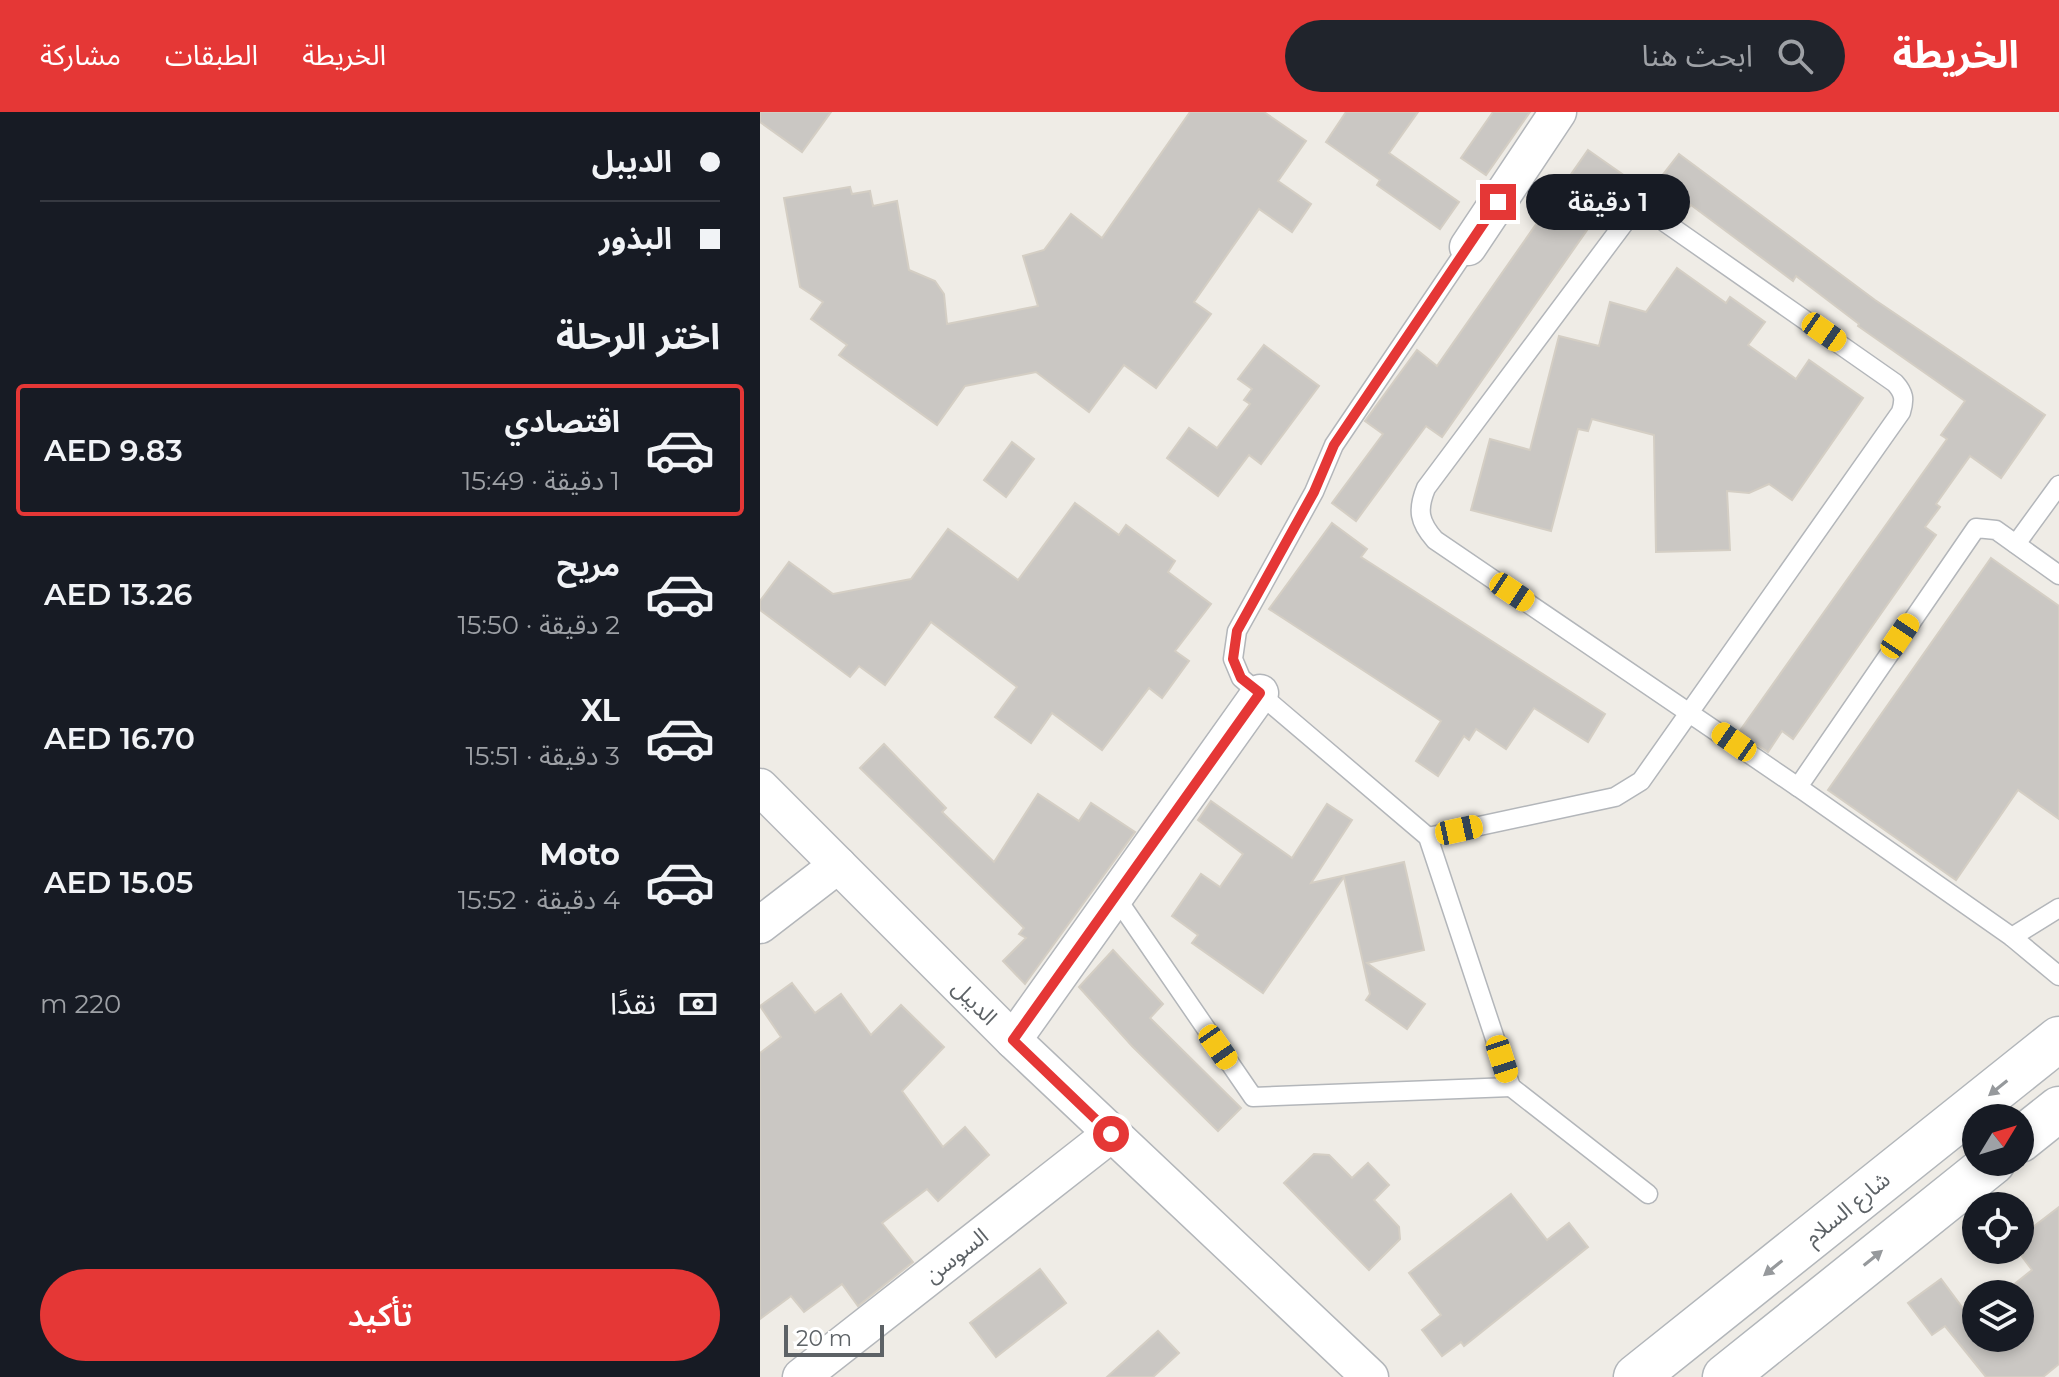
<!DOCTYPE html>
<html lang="ar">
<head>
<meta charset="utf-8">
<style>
  body { margin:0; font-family:Montserrat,"Noto Sans Arabic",sans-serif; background:#20242c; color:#f1f3f6; direction:rtl; height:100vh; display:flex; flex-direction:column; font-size:30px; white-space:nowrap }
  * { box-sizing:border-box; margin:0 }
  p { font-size:26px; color:#9ea1a6 }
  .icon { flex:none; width:44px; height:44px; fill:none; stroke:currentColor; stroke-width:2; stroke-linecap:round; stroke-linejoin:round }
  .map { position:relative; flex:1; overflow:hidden; direction:ltr }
  .panel { display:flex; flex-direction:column; background:#171b24; width:760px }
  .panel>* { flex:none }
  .hud { display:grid; align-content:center; height:176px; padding:0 40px; background:#171b24 }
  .needle { width:52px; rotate:52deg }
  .fabs { position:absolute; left:1202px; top:992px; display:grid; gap:16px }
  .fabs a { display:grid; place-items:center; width:72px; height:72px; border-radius:50%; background:#171b24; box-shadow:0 4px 12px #0003; font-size:40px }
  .scale { position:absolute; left:24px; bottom:20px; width:100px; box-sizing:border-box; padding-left:8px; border:4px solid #5d6266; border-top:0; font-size:22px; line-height:28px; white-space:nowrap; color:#5d6266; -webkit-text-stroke:6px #fff; paint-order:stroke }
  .end { position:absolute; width:36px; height:36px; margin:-18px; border:10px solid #e53736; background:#fff; box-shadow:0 0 0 4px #fff }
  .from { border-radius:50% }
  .bubble { position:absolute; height:56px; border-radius:28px; background:#171b24; box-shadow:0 4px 12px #0003; font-size:26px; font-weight:600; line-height:56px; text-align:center; direction:rtl }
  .car { position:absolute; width:24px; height:48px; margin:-24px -12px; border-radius:10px; box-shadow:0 0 6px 2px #0007; background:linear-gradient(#f5c518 24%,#345 0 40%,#f5c518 0 76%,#345 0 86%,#f5c518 0) }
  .hud b { display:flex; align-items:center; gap:28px; height:76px; font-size:30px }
  .hud b+b { border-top:2px solid #363941 }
  .hud i { width:20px; height:20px; background:#f1f3f6 }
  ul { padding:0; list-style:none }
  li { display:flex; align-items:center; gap:24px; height:132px; margin:0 16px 12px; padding:0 24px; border:4px solid transparent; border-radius:8px }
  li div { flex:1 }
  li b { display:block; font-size:30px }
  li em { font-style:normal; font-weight:600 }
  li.active { border-color:#e53736 }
  li>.icon { width:72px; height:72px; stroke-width:1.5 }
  h2 { padding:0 40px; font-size:36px; line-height:96px }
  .pay { display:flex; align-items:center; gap:20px; height:88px; padding:0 40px; font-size:30px }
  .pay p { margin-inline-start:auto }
  .button { display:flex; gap:16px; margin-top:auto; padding:16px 40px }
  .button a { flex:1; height:92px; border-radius:48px; background:#e53736; color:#fff; font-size:32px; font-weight:600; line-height:92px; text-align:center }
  header { display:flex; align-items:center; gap:48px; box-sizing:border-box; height:112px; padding:0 40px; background:#e53736; color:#fff }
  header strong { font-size:38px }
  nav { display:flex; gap:44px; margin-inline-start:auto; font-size:28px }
  .search { width:560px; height:72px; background:#20242c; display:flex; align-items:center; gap:20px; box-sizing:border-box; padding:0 28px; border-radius:44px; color:#9ea1a6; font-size:30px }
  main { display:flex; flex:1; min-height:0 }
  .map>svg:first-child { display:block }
  .building { fill:#cac7c3; stroke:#d4cec4; stroke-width:2 }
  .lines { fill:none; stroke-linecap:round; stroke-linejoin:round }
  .service-casing { stroke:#b3b6ba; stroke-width:21 }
  .minor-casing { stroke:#b3b6ba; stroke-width:39 }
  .secondary-casing { stroke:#b2b6ba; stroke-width:47 }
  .service { stroke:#fff; stroke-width:18 }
  .minor { stroke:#fff; stroke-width:36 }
  .secondary { stroke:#fff; stroke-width:44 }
  .oneway { fill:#96999c }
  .route { stroke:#e53736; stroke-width:10 }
  .labels { text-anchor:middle; stroke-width:6; stroke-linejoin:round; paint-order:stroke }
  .street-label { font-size:22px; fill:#5d6266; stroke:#fff }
</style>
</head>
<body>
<header>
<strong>الخريطة</strong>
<div class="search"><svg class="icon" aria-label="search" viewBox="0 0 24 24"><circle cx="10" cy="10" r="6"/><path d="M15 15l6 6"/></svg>ابحث هنا</div>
<nav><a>الخريطة</a><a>الطبقات</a><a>مشاركة</a></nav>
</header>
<main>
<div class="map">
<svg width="1299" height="1265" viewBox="0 0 1299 1265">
  <rect width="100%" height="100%" fill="#efece6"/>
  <!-- building -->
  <g class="building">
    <path d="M0,0H71L42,40L0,10Z"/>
    <path d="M430,0H504L546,29L518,69L551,92L532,120L499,97L434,190L451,202L396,276L364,253L329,300L276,260L205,274L177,313L79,243L87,233L51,207L63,190L40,175L24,86L90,75L92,82L110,79L113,94L137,89L149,158L175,169L184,182L187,212L278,194L263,144L284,138L311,102L342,126Z"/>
    <path d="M586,0H658L629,41L699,90L680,117L617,73L620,68L566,30Z"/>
    <path d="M733,0H770L726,63L701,46Z"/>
    <path d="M828,38L865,64L682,325L666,314L596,409L572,391L623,322L605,309L657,238L677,254Z"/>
    <path d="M919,42L1115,188L1285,303L1241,366L1210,344L1176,392L1180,395L1165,415L1176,423L1033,627L1022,619L1008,640L979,620L1187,327L1181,323L1205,289L1098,214L1099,212L1036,164L1033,169L931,93L920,106L887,83Z"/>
    <path d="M917,156L966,191L970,185L1005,210L988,233L1036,267L1049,248L1103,286L1032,388L1009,372L989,381L967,379L970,438L896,440L894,323L832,307L828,319L818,317L791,419L711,398L730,327L770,338L799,224L839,234L850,190L886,200Z"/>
    <path d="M504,233L559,274L501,352L489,343L458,384L407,346L429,316L457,336L490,292L484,288L492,277L478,267Z"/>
    <path d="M252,330L274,347L246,385L224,368Z"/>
    <path d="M315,391L359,423L366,413L415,449L408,460L451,492L415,539L429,549L402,586L389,576L342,638L292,601L271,631L235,605L257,575L171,510L125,573L99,554L90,565L0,498V489L29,450L73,482L151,467L188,417L258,468Z"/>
    <path d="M572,411L607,437L601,445L845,602L828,630L774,596L746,637L716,617L709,628L704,624L678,664L656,649L681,609L509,497Z"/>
    <path d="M1231,446L1299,494V707L1258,678L1196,768L1068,678Z"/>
    <path d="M124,632L186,696L182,700L234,750L278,682L319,709L331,691L375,720L265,872L243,849L266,826L259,822L264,816L100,656Z"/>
    <path d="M451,689L532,746L567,692L592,708L551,771L644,750L664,838L607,851L665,892L647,917L606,888L610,882L584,765L503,881L432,831L438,823L412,804L441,762L460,775L483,742L438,708Z"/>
    <path d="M353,838L403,892L390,906L481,996L458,1019L372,934L319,875Z"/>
    <path d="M32,871L55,901L81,882L111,923L141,893L184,935L142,979L183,1035L205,1015L229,1043L178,1089L167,1077L122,1111L153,1150L98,1194L82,1172L44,1200L31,1184L0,1207V941L21,925L0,894Z"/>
    <path d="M554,1042L569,1043L592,1066L608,1051L629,1073L614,1088L639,1115L640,1127L609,1158L524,1071Z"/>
    <path d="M751,1082L787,1128L809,1111L828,1135L704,1234L701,1230L682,1244L662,1218L681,1203L649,1161Z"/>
    <path d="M1299,1095V1252L1283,1265H1226L1185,1214L1172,1223L1148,1191L1181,1167L1211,1207L1216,1203V1226H1260V1182H1242L1272,1158L1260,1142V1125Z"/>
    <path d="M280,1157L306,1191L236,1245L210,1211Z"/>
    <path d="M398,1219L419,1241L393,1265H347Z"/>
  </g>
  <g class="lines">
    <!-- service casing -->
    <g class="service-casing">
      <g id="service">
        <path d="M1256,432L1299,373"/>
        <path d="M1299,463L1236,418L1216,416L1038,675L1252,825L1299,796"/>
        <path d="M668,725L855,685L881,669L1141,300C1145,287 1144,281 1135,271L886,97L868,106L666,376C657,398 659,410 675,428L1038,675"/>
        <path d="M355,784L493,985L751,975L668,725L481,566L473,547L477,519L554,380L574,333L708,135"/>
        <path d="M1252,825L1299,864"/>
        <path d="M751,975L888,1082"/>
      </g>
    </g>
    <!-- minor casing -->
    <g class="minor-casing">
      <g id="minor">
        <path d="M708,135L798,0"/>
        <path d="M0,675L253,928L610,1265"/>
        <path d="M0,813L78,753"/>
        <path d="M253,928L500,581"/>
        <path d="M41,1265L351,1022"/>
      </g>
    </g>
    <!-- secondary casing -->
    <g class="secondary-casing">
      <g id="secondary">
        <path d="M1260,1028L1299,997"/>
        <path d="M876,1265L1299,927"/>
        <path d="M965,1265L1233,1050"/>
      </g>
    </g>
    <!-- service -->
    <use href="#service" class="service"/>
    <!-- minor -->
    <use href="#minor" class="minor"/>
    <!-- secondary -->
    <use href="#secondary" class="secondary"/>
  </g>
  <!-- one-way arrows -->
  <defs><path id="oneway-solid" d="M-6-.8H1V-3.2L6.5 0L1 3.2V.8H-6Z" transform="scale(2)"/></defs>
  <g class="oneway">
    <use href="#oneway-solid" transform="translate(1238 976) rotate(141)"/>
    <use href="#oneway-solid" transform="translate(1113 1146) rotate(-39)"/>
    <use href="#oneway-solid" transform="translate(1013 1156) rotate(141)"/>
  </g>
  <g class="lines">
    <!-- route -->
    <path class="route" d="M351,1022L253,928L500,581L481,566L473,547L477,519L554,380L574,333L738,90"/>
  </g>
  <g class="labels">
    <!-- street labels -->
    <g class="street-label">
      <text transform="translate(215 890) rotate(45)" y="8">الديبل</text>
      <text transform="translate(1087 1096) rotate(-39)" y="8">شارع السلام</text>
      <text transform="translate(196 1143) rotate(-38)" y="8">السوسن</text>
    </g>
  </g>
</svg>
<div class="fabs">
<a><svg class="needle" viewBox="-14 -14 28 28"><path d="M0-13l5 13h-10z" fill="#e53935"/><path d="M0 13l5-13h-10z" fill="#9ea1a6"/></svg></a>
<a><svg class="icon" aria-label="locate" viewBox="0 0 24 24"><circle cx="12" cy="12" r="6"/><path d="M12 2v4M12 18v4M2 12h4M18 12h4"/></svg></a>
<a><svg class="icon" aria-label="layers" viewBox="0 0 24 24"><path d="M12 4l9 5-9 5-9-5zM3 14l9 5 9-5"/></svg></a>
</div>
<div class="scale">20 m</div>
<i class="end from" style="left:351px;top:1022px"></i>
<i class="end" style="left:738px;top:90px"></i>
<div class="bubble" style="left:766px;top:62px;width:164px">1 دقيقة</div>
<i class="car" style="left:1064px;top:220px;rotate:125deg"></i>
<i class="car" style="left:752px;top:480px;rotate:124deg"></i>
<i class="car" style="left:1140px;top:524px;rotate:34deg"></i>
<i class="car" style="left:974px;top:630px;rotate:305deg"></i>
<i class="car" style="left:699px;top:718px;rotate:78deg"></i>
<i class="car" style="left:458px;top:935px;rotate:145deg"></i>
<i class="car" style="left:742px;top:947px;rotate:162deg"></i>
</div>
<section class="panel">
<div class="hud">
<b><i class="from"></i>الديبل</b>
<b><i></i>البذور</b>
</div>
<h2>اختر الرحلة</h2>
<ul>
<li class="active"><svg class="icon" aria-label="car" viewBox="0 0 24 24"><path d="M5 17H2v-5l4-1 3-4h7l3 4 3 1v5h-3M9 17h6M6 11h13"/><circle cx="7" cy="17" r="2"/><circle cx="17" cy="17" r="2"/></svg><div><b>اقتصادي</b><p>1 دقيقة · 15:49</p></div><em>AED 9.83</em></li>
<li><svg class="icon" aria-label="car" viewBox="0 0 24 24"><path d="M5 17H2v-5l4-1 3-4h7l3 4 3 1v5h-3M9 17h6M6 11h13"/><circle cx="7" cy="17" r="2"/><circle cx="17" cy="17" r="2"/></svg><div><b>مريح</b><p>2 دقيقة · 15:50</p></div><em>AED 13.26</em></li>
<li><svg class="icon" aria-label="car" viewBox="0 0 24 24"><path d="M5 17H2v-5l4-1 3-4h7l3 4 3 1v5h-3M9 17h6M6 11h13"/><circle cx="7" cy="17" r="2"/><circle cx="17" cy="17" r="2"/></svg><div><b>XL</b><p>3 دقيقة · 15:51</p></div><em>AED 16.70</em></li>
<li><svg class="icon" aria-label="car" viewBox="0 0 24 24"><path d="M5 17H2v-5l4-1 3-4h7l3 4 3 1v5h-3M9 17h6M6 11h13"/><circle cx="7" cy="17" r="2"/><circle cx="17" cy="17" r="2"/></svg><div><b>Moto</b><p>4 دقيقة · 15:52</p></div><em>AED 15.05</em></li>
</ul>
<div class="pay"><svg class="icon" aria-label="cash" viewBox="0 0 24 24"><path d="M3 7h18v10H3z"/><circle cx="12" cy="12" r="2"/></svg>نقدًا<p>220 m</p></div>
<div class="button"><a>تأكيد</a></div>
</section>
</main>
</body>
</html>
